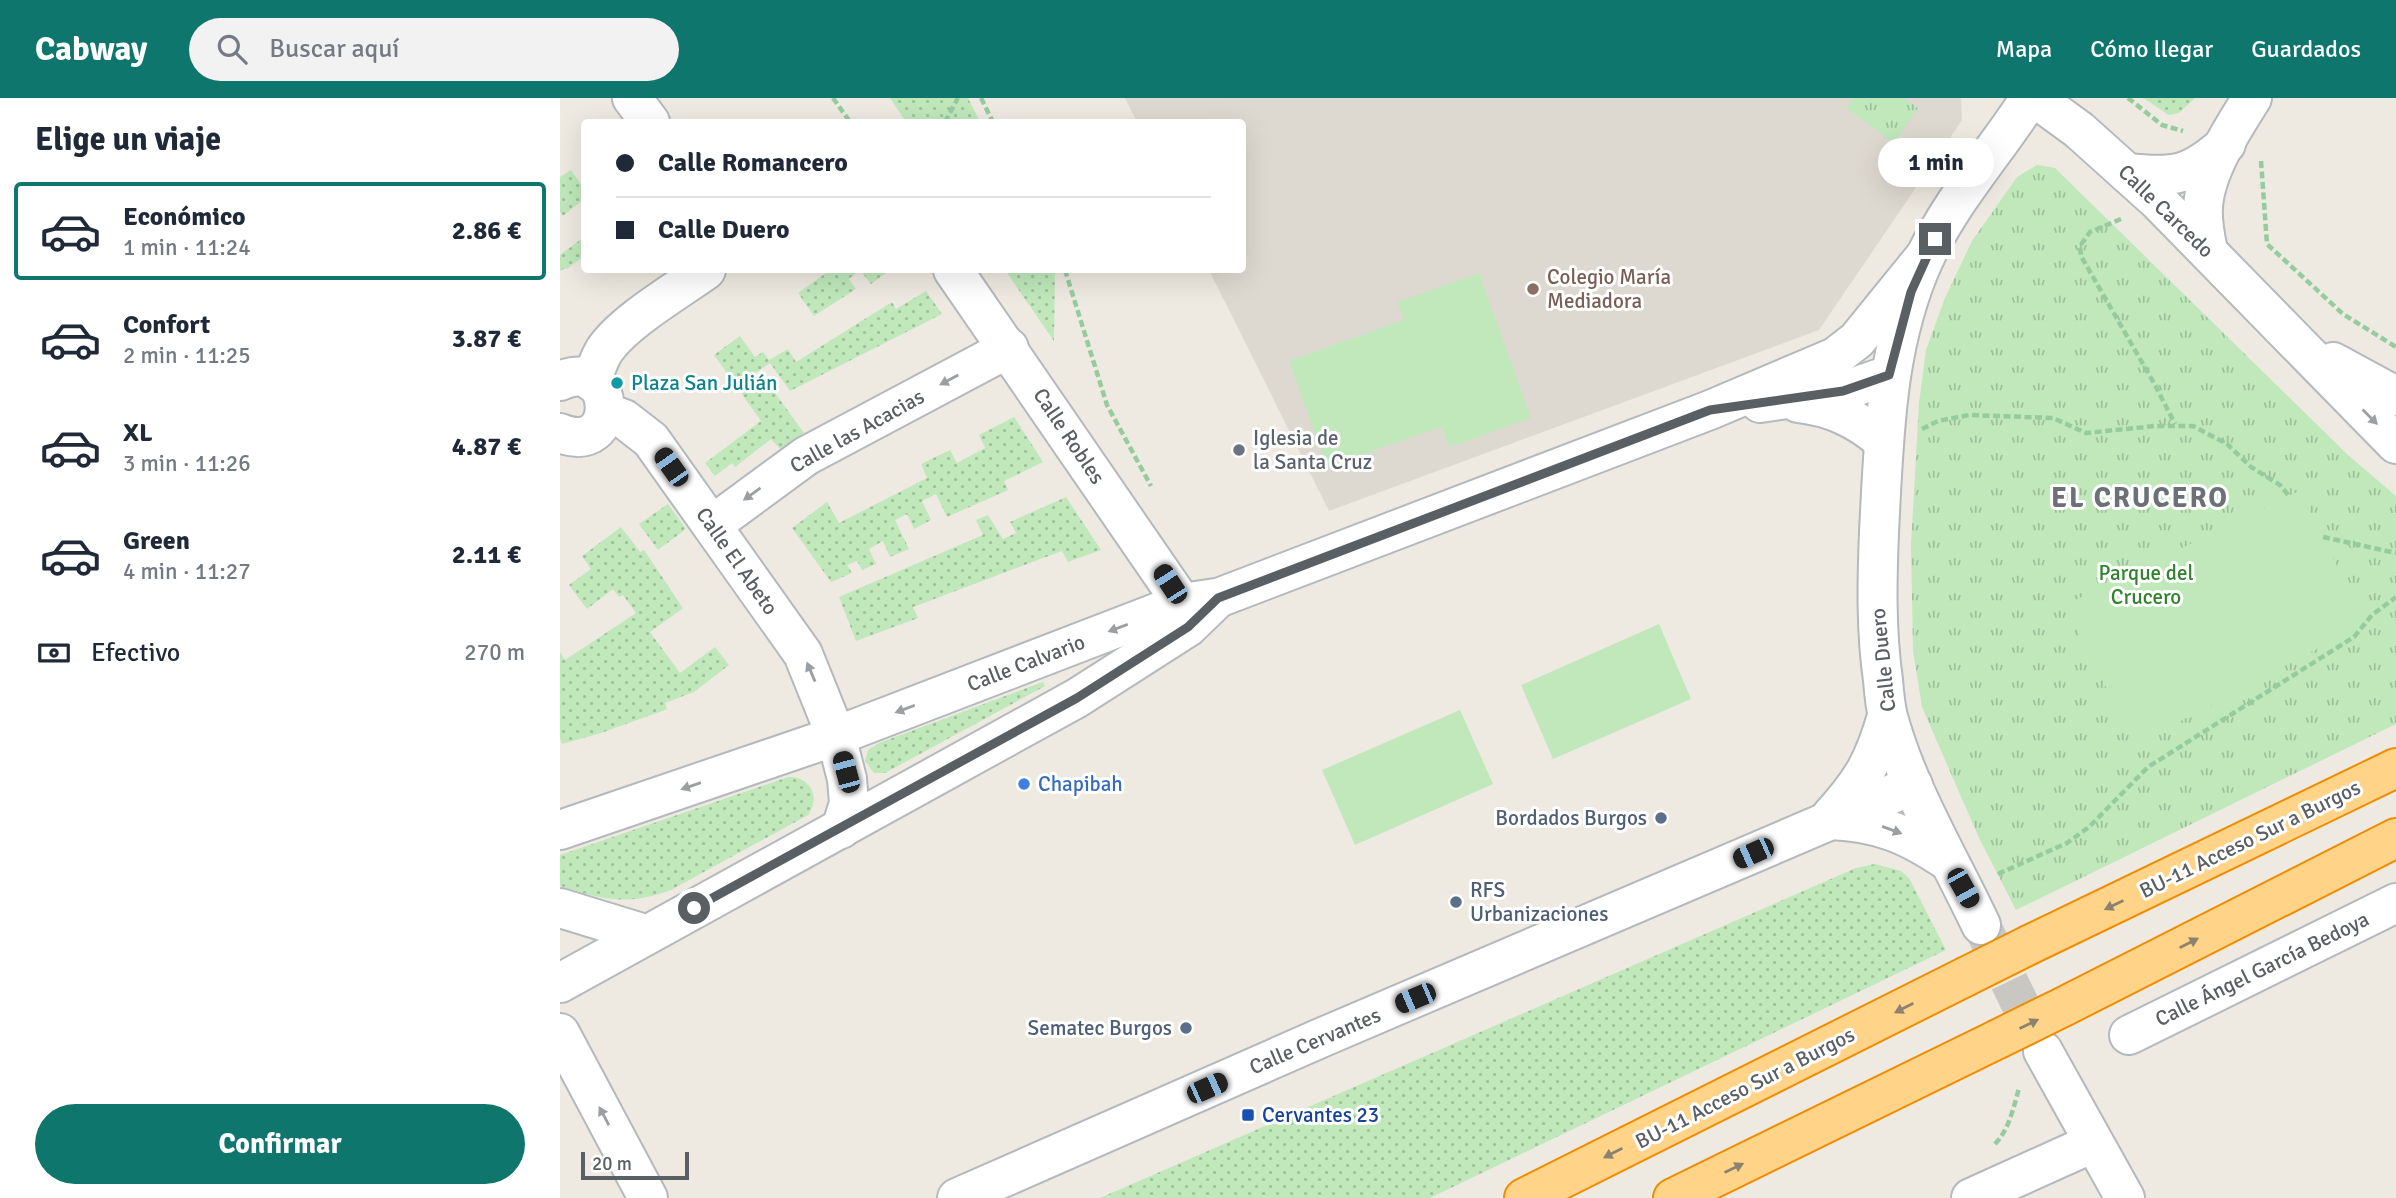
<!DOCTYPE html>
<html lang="es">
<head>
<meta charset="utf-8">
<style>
  body { margin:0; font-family:Signika,sans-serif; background:#f2f2f3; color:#1f2937; height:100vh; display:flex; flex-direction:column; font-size:26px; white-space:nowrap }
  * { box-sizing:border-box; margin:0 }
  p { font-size:23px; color:#747a83 }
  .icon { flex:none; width:38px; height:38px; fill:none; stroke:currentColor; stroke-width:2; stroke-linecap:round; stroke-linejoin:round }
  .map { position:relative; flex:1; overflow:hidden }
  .details { display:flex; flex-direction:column; background:#fff; width:560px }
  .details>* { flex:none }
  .top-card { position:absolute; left:21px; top:21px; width:665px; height:154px; border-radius:7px; box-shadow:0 7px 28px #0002; display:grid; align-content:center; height:154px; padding:0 35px; background:#fff }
  .scale { position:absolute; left:21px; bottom:18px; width:108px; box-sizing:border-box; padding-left:7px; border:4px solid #5a5f64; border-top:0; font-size:19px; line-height:24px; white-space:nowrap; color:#5a5f64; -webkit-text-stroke:5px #fff; paint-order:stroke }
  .end { position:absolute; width:32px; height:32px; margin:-16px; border:9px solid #5a5f64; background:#fff; box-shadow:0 0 0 4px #fff }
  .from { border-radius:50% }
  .bubble { position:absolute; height:49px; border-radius:24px; background:#fff; box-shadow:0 7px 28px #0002; font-size:23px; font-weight:700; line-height:49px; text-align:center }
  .car { position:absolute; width:21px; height:42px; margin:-21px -10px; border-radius:9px; box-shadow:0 0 5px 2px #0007; background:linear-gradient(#222 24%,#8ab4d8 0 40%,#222 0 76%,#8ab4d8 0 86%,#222 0) }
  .top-card b { display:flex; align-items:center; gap:24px; height:66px; font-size:26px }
  .top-card b+b { border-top:2px solid #e0e1e3 }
  .top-card i { width:18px; height:18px; background:#1f2937 }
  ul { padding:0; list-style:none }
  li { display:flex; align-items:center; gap:21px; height:98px; margin:0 14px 10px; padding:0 21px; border:4px solid transparent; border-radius:7px }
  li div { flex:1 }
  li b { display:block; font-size:26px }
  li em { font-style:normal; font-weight:700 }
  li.current { border-color:#0f766e }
  li>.icon { width:63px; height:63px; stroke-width:1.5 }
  h2 { padding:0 35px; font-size:32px; line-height:84px }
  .pay { display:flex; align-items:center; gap:18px; height:77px; padding:0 35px; font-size:26px }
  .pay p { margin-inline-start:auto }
  .button { display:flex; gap:14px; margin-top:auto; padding:14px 35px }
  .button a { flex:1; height:80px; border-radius:42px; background:#0f766e; color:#fff; font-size:28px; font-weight:700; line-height:80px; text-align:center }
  header { display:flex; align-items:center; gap:42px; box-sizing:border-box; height:98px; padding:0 35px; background:#0f766e; color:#fff }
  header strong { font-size:33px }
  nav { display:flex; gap:38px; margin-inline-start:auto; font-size:24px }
  .search { width:490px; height:63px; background:#f2f2f3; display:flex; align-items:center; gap:18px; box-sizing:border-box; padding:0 24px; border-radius:38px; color:#747a83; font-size:26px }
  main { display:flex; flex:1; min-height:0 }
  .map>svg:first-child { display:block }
  .education { fill:#ded9d0 }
  .grass { fill:url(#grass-dots) }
  .park { fill:url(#park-tufts) }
  .pitch { fill:#c0e8bb }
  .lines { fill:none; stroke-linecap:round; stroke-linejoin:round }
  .minor-tunnel { stroke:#c9c7c2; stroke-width:38; stroke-dasharray:38 19; stroke-linecap:butt }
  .minor-casing { stroke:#b4b9bd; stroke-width:42 }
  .highway-casing { stroke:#f08c00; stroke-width:42 }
  .path { stroke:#95cc9f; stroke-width:4.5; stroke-dasharray:7 3.5; stroke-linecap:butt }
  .minor { stroke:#fff; stroke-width:38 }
  .highway { stroke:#ffd488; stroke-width:38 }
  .highway-bridge-casing { stroke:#f08c00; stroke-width:42; stroke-linecap:butt }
  .highway-bridge { stroke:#ffd488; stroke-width:38 }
  .oneway { fill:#9c9fa2 }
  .oneway2 { fill:#8c826f }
  .route { stroke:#5a5f64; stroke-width:9 }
  .education-dot { fill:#8d6e63; stroke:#fff; stroke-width:2.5 }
  .culture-dot { fill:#0f9aa8; stroke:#fff; stroke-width:2.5 }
  .worship-dot { fill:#6b7280; stroke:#fff; stroke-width:2.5 }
  .shop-dot { fill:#3f7fe0; stroke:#fff; stroke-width:2.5 }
  .service-dot { fill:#5c6f8a; stroke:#fff; stroke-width:2.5 }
  .transit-dot { fill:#1a4fb4; stroke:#fff; stroke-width:2.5 }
  .labels { text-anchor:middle; stroke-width:6; stroke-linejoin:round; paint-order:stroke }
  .street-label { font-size:21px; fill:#5a5f64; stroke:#fff }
  .education-label { font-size:21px; fill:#785e54; stroke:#fff; text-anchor:start }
  .culture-label { font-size:21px; fill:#0d838f; stroke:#fff; text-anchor:start }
  .worship-label { font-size:21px; fill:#5b616d; stroke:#fff; text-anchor:start }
  .park-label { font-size:21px; fill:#30822c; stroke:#fff }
  .shop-label { font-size:21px; fill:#366cbe; stroke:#fff; text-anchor:start }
  .service-label { font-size:21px; fill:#4e5e75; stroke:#fff; text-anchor:end }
  .transit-label { font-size:21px; fill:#164399; stroke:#fff; text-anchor:start }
  .district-label { font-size:28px; font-weight:bold; letter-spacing:2px; fill:#6b7176; stroke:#fff }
</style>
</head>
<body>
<header>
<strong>Cabway</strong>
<div class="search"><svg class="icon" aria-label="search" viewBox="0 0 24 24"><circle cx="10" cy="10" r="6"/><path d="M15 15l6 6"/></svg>Buscar aquí</div>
<nav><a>Mapa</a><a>Cómo llegar</a><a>Guardados</a></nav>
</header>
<main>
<section class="details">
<h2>Elige un viaje</h2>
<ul>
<li class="current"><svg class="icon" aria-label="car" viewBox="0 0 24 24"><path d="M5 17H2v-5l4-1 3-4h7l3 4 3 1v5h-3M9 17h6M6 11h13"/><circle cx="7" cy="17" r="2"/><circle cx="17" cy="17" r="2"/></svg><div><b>Económico</b><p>1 min · 11:24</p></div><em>2.86 €</em></li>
<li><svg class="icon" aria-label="car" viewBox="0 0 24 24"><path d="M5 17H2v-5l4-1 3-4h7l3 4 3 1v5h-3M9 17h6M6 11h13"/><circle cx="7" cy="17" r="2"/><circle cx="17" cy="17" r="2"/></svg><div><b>Confort</b><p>2 min · 11:25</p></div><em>3.87 €</em></li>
<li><svg class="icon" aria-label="car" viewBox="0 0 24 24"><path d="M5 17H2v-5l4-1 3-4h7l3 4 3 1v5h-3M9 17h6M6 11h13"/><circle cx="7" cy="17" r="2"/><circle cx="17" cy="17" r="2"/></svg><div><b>XL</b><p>3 min · 11:26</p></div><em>4.87 €</em></li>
<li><svg class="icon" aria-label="car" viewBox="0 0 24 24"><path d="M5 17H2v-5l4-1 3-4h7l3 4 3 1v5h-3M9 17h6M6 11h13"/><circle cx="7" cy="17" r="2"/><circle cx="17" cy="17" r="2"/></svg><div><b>Green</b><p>4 min · 11:27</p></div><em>2.11 €</em></li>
</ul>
<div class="pay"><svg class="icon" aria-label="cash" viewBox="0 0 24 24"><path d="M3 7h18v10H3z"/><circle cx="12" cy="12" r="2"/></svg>Efectivo<p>270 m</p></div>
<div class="button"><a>Confirmar</a></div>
</section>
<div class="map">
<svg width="1836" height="1100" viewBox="0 0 1836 1100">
  <defs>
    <pattern id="grass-dots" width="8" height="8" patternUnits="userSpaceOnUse" patternTransform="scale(1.75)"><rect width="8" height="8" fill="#c0e8bb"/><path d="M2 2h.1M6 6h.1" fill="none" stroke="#9fbf9c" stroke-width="1.8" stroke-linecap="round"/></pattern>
    <pattern id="park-tufts" width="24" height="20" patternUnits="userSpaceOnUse" patternTransform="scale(1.75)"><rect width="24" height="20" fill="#c0e8bb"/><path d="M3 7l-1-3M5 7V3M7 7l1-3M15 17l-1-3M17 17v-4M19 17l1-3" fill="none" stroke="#9fbf9c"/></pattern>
  </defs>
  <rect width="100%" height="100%" fill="#eeeae1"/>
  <!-- education -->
  <path class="education" d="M565,0H1401L1402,22L1259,232L769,413L649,172H682V24H577Z"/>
  <!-- grass -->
  <g class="grass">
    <path d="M330,0H408L420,24H346Z"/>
    <path d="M1583,0H1635L1619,15L1609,17Z"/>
    <path d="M11,72L24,91V101L3,118L0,114V79Z"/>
    <path d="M24,139V158L7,171L5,170L0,173V157Z"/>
    <path d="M270,172H330L311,186L300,172L289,181L296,191L254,218L238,195Z"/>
    <path d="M445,172H493L495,175L494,243Z"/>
    <path d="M366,193L382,216L230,293L210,265L187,281L195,292L207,284L244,335L220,351L211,341L175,369L172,365L155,378L145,365L201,323L154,257L180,238L195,259L203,254L209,262L228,251L236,264L332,204L336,211Z"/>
    <path d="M454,319L483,364L444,383L448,392L387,419L376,396L362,403L371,422L354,431L347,416L335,422L349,451L330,459L323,443L309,451L316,466L302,472L297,463L287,467L292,475L271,484L232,430L267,404L279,425L367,380L361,366L390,352L397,365L425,350L419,337Z"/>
    <path d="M506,399L541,452L508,464L502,453L353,509L358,520L296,543L279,499L423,437L416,422L428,417L443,441L456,435L450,424Z"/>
    <path d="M108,406L126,431L98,452L79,426Z"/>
    <path d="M61,429L80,454L84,452L123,510L90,534L120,575L155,549L169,567L134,594L105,605L107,611L105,612L41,635L2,646L0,640V554L5,562L76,515L63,497L59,499L53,491L27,511L9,487L31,471L22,458Z"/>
    <path d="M483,584L485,588L325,675H314L305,663L308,652L319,645Z"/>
    <path d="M228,679C250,678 261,699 248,717L111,792C68,808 42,802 0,788V757Z"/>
    <path d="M1315,766L1341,773L1349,780L1386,852L870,1100H540L1296,770Z"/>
  </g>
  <!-- park -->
  <g class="park">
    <path d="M1293,0H1344L1358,10L1334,45L1286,10Z"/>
    <path d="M1477,67L1495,70L1788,357L1836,398V626L1456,812L1419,740L1362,609L1353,553L1351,447L1359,305L1366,252L1385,200L1412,143L1457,79Z"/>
  </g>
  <!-- pitch -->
  <g class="pitch">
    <path d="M919,175L971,320L890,349L881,329L767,369L729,263L844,222L837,204Z"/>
    <path d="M1739,393L1806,525L1575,647L1505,507Z"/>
    <path d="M1099,526L1131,601L993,661L961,587Z"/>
    <path d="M900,612L933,686L795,747L762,672Z"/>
  </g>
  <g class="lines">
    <!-- minor-tunnel -->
    <path class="minor-tunnel" d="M1424,832L1483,953"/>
    <!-- minor casing -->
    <g class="minor-casing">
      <g id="minor">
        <path d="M72,0L90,24"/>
        <path d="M1475,0L1519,32L1598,103L1836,346"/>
        <path d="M1567,75C1615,80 1630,78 1666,46"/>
        <path d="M1648,153C1645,139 1642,124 1643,109C1645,73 1673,30 1692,0"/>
        <path d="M393,172L622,505"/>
        <path d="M1773,264L1836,298"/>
        <path d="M0,283C57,256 62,360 0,335"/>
        <path d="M32,284C35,273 38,263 44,253C63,224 117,193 146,172"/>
        <path d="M1200,305L1283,293L1329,277"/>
        <path d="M1238,305C1272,309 1298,321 1323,343"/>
        <path d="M45,314L64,321L91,342L243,556L276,638L287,681L289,705L281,731"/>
        <path d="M152,427L246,358L449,250"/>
        <path d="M1271,718C1303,683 1314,663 1327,618"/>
        <path d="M1271,722C1320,724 1349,737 1389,764"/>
        <path d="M0,732L276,638L622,505L656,500"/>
        <path d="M0,810L85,836"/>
        <path d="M1421,827C1389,759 1348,692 1328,619C1325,607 1324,594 1323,582C1316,533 1317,484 1319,434C1324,340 1325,246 1365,159C1392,101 1436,53 1470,0"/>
        <path d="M0,885L517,600L628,529L658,500L1150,312L1275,259L1297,242L1366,157"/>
        <path d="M0,935L88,1100"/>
        <path d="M1569,937L1836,805"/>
        <path d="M1483,953L1565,1100"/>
        <path d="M397,1100L763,939L1353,687"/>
        <path d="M1411,1100L1533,1045"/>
      </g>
    </g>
    <!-- highway casing -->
    <g class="highway-casing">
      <g id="highway">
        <path d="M1469,847L1836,670"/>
        <path d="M1503,909L1836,740"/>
        <path d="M964,1100L1405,879"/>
        <path d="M1113,1100L1436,942"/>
      </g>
    </g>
    <!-- path -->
    <g class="path">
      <path d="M273,0L290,24"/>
      <path d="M421,0L433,24"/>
      <path d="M1568,0L1602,27L1623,33"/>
      <path d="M385,24L398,0"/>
      <path d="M1701,63L1707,146L1783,216L1836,249"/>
      <path d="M1561,121L1530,134L1520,148L1521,158L1595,287L1615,326"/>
      <path d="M505,172L547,307L591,388"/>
      <path d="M1362,331L1378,323L1409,317L1493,320L1526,335L1595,328H1633L1667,346L1691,369L1720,387L1729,398"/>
      <path d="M1763,439L1836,455"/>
      <path d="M1438,776L1507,745L1529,729L1588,669L1794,539L1812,517L1836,499"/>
      <path d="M1435,1046C1449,1032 1454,1008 1459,990"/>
    </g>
    <!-- minor -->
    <use href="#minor" class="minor"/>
    <!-- highway -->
    <use href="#highway" class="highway"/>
    <!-- highway-bridge casing -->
    <g class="highway-bridge-casing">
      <g id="highway-bridge">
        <path d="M1405,879L1469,847"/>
        <path d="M1436,942L1503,909"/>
      </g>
    </g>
    <!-- highway-bridge -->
    <use href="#highway-bridge" class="highway-bridge"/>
  </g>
  <!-- one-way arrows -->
  <defs><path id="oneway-solid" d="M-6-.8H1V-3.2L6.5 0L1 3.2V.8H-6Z" transform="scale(1.75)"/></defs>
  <g class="oneway">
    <use href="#oneway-solid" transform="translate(389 282) rotate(152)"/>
    <use href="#oneway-solid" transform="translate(1810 319) rotate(45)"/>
    <use href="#oneway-solid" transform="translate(192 396) rotate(144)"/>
    <use href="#oneway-solid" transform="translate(558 530) rotate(159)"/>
    <use href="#oneway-solid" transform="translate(251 574) rotate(-113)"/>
    <use href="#oneway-solid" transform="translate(345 611) rotate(159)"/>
    <use href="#oneway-solid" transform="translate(131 688) rotate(161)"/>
    <use href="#oneway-solid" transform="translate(1332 732) rotate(20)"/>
    <use href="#oneway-solid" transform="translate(44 1018) rotate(-118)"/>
  </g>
  <g class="oneway2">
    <use href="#oneway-solid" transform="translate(1554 807) rotate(154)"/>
    <use href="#oneway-solid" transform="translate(1629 845) rotate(-27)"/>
    <use href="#oneway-solid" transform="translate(1344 910) rotate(153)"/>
    <use href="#oneway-solid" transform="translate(1469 926) rotate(-26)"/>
    <use href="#oneway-solid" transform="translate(1053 1055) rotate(153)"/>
    <use href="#oneway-solid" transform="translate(1174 1070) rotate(-26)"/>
  </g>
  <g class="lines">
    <!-- route -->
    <path class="route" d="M134,810L517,600L628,529L658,500L1150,312L1283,293L1329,277L1351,194L1375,141"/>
  </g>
  <!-- markers -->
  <circle class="education-dot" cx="973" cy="191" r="7"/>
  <circle class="culture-dot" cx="57" cy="285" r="7"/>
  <circle class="worship-dot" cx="679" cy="352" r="7"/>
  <circle class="shop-dot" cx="464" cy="686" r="7"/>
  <g class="service-dot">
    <circle cx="1101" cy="720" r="7"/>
    <circle cx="896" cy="804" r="7"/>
    <circle cx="626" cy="930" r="7"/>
  </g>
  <rect class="transit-dot" x="681" y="1010" width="14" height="14" rx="3.5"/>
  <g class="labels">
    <!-- street labels -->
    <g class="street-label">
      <text transform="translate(1606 113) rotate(44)" y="7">Calle Carcedo</text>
      <text transform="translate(297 333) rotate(-29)" y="7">Calle las Acacias</text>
      <text transform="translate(509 338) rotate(56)" y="7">Calle Robles</text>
      <text transform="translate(177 463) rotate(55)" y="7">Calle El Abeto</text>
      <text transform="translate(1323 562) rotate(-96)" y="7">Calle Duero</text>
      <text transform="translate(466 565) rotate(-21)" y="7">Calle Calvario</text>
      <text transform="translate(1690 741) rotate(-26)" y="7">BU-11 Acceso Sur a Burgos</text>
      <text transform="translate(1702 871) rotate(-26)" y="7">Calle Ángel García Bedoya</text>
      <text transform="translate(755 943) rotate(-23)" y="7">Calle Cervantes</text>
      <text transform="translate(1185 990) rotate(-27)" y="7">BU-11 Acceso Sur a Burgos</text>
    </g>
    <!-- education labels -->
    <g class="education-label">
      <text x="987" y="186">Colegio María<tspan x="987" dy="24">Mediadora</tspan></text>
    </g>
    <!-- culture labels -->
    <g class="culture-label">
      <text x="71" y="292">Plaza San Julián</text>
    </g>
    <!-- worship labels -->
    <g class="worship-label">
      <text x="693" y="347">Iglesia de<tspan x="693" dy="24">la Santa Cruz</tspan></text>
    </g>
    <!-- park labels -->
    <g class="park-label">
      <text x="1586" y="482">Parque del<tspan x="1586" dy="24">Crucero</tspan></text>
    </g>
    <!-- shop labels -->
    <g class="shop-label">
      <text x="478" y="693">Chapibah</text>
    </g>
    <!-- service labels -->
    <g class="service-label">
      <text x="1087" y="727">Bordados Burgos</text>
      <text x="910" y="799" text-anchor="start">RFS<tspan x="910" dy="24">Urbanizaciones</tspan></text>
      <text x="612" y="937">Sematec Burgos</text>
    </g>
    <!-- transit labels -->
    <g class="transit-label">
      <text x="702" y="1024">Cervantes 23</text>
    </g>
    <!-- district labels -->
    <g class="district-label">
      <text x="1580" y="409">EL CRUCERO</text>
    </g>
  </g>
</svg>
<div class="scale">20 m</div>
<i class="end from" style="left:134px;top:810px"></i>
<i class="end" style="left:1375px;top:141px"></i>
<div class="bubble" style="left:1318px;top:40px;width:116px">1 min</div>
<i class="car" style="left:111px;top:369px;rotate:325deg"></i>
<i class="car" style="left:610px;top:486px;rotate:327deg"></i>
<i class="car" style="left:286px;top:674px;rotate:345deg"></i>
<i class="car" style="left:1193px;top:755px;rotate:246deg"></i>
<i class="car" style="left:1403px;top:790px;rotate:151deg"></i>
<i class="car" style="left:855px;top:900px;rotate:247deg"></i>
<i class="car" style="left:647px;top:990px;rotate:66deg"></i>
<div class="top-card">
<b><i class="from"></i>Calle Romancero</b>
<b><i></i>Calle Duero</b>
</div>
</div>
</main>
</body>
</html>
